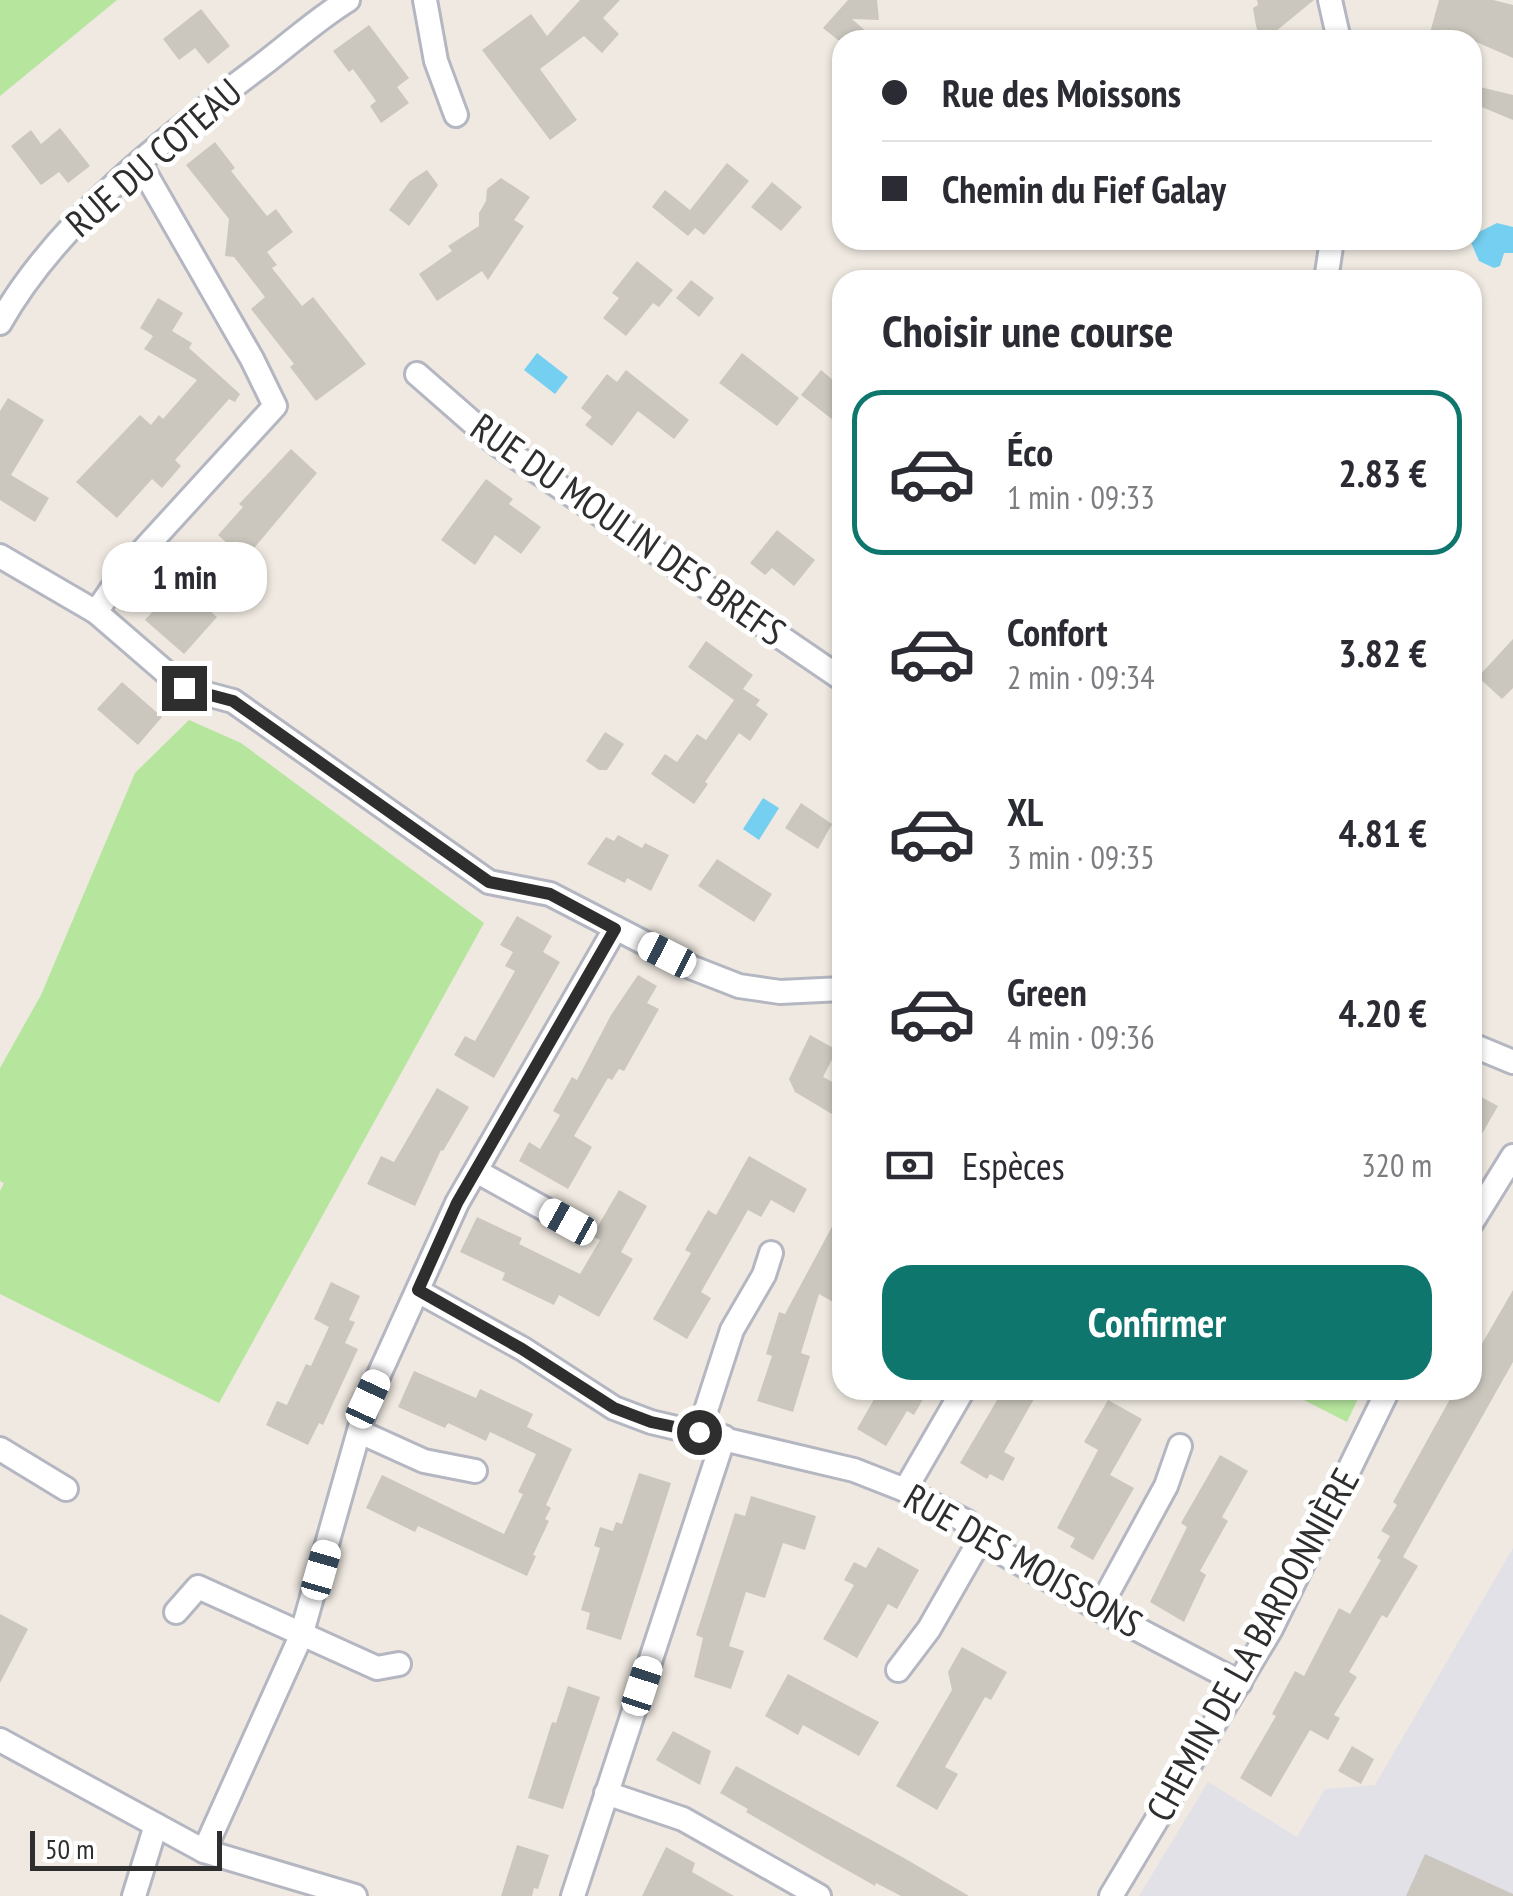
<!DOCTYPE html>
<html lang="fr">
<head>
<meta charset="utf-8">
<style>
  body { margin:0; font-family:"PT Sans Narrow",sans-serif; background:#f7f7f7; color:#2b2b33; height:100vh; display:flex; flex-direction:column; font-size:38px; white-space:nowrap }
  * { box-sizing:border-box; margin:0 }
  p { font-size:32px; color:#7c7c81 }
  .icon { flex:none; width:55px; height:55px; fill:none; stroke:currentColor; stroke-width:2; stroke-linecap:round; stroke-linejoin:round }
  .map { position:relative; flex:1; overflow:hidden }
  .drawer { position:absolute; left:832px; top:270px; width:650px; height:1130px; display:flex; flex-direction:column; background:#fff; border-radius:30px; box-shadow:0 2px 8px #0004 }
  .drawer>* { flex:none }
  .banner { position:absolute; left:832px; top:30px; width:650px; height:220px; border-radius:30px; box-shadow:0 2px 8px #0004; display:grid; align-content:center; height:220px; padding:0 50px; background:#fff }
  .scale { position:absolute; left:30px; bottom:25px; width:192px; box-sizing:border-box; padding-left:10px; border:5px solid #2e2e2e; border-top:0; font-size:28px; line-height:35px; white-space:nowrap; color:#2e2e2e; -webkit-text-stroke:8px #fff; paint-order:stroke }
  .end { position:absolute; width:45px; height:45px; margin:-22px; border:12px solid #2e2e2e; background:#fff; box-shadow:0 0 0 5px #fff }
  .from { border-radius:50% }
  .bubble { position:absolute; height:70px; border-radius:30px; background:#fff; box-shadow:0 2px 8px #0004; font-size:32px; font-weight:800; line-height:70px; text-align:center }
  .car { position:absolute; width:30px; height:60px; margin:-30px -15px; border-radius:12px; box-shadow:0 0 8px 2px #0007; background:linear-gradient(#fff 24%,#345 0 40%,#fff 0 76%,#345 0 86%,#fff 0) }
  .banner b { display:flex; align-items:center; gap:35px; height:95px; font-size:38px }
  .banner b+b { border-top:2px solid #e1e1e2 }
  .banner i { width:25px; height:25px; background:#2b2b33 }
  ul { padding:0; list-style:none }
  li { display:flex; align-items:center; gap:30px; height:165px; margin:0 20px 15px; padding:0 30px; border:5px solid transparent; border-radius:30px }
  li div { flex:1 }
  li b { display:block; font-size:38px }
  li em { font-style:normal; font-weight:800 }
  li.active { border-color:#0f766e }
  li>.icon { width:90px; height:90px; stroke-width:1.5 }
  h2 { padding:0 50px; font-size:45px; line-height:120px }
  .pay { display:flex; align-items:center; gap:25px; height:110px; padding:0 50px; font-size:38px }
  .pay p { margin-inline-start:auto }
  .cta { display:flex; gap:20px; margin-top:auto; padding:20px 50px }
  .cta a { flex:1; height:115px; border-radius:30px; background:#0f766e; color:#fff; font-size:40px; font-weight:800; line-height:115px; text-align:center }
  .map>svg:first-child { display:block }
  .industrial { fill:#e3e1e8 }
  .green { fill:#b6e59e }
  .water { fill:#75cff0 }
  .building { fill:#cbc7bf }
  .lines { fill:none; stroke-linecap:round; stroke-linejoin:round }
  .street-casing { stroke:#b4b7c1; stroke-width:28 }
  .street { stroke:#fff; stroke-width:22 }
  .route { stroke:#2e2e2e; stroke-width:12 }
  .labels { text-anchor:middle; stroke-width:10; stroke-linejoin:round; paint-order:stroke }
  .street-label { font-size:38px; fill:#2e2e2e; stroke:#fff }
</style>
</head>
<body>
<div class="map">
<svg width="1513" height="1896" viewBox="0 0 1513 1896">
  <rect width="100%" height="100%" fill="#efe9e1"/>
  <!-- industrial -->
  <path class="industrial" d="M1513,1548V1896H1139L1208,1782L1297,1837L1325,1789L1375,1785Z"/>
  <!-- green -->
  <g class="green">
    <path d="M0,0H117L0,96Z"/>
    <path d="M189,720L241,743L484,923L219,1403L0,1294V1191L4,1183L0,1181V1068L41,995L135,773Z"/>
    <path d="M1284,1390H1362L1347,1422Z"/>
  </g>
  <!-- water -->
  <g class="water">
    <path d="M1497,223L1513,227V253H1504L1500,266L1494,268L1479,261L1470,240L1473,235Z"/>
    <path d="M537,353L568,377L555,394L524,370Z"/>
    <path d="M763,798L779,808L759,840L743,829Z"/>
  </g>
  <!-- building -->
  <g class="building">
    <path d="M580,0H620L603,18L619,34L602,53L584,36L540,69L577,120L550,140L482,50L531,14L547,36Z"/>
    <path d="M848,0H877L879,20L852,19L876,40H838L823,28Z"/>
    <path d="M1257,0H1314L1265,40H1261L1256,26L1253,8L1258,5Z"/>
    <path d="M1439,0H1493L1513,5V58L1472,40H1428Z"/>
    <path d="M201,9L230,46L208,64L195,48L179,60L163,39Z"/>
    <path d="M369,25L409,78L397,87L409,103L381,123L370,106L376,101L353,69L349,72L333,51Z"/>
    <path d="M1472,85L1513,95V120L1472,103Z"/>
    <path d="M60,128L90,166L68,183L59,172L41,185L11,146L31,130L41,144Z"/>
    <path d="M215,142L235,168L231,171L267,216L276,209L293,232L267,252L277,265L272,268L302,306L313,297L366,364L316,401L290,367L294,364L251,309L265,297L234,257L225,256L229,219L186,165Z"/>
    <path d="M727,163L749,181L704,235L695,228L688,236L652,207L665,190L690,210Z"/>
    <path d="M427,170L438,185L409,226L389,210L410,181Z"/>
    <path d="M501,178L530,197L514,220L524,226L488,280L482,271L437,301L419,274L452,251L448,246L479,226V213L486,201L487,189Z"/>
    <path d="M772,182L802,207L781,231L751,207Z"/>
    <path d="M637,261L673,290L659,307L653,303L626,336L603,318L619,298L612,293Z"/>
    <path d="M691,280L714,298L699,317L676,298Z"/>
    <path d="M158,298L183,313L172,331L192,343L189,348L240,394L235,402L229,399L175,460L181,466L162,488L152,479L117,518L76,482L140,415L151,425L159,415L163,419L197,380L144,349L153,336L140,328Z"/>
    <path d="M742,353L799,398L777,426L719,383Z"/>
    <path d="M626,370L689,420L674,439L638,411L612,446L585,425L592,417L581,408L607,374L617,382Z"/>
    <path d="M821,370L842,388V427L801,395Z"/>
    <path d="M8,398L44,420L11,475L49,498L35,522L0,500V411Z"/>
    <path d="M291,449L317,473L245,559L218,535L243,507L239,504Z"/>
    <path d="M486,479L513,499L509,504L541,527L521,554L495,535L475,565L441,540Z"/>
    <path d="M777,530L815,560L794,586L772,568L765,575L750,563Z"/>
    <path d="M192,595L217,617L184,654L145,620L164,599L178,611Z"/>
    <path d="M1513,639V688L1502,699L1478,677Z"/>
    <path d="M706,641L753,675L743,689L760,700L756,705L768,714L750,741L739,733L705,782L708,784L694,804L651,774L665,754L677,762L697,734L706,740L734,700L688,667Z"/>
    <path d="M122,682L162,717L138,745L97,709Z"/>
    <path d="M605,732L624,744L607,770H599L586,761Z"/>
    <path d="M801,803L832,824L818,849L785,828Z"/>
    <path d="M618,835L642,848L645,843L669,855L651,891L627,878L625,883L587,864L606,837L614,841Z"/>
    <path d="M717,859L772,894L754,922L698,886Z"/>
    <path d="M517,916L552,936L543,952L560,962L494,1078L454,1055L465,1036L475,1041L515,971L505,966L513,952L500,945Z"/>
    <path d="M638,975L657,986L647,1003L659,1009L624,1071L619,1069L612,1080L608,1078L574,1136L592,1147L568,1189L519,1161L529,1142L540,1149L560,1115L553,1111L572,1077L577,1080L611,1015Z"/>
    <path d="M810,1035L837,1050L823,1077L842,1087V1105L837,1117L795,1092L789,1079Z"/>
    <path d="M437,1088L469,1107L443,1151L441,1150L415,1206L367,1184L381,1156L394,1162Z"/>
    <path d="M1472,1092L1498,1106L1472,1151Z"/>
    <path d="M749,1156L807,1189L794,1213L771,1200L761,1217L748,1210L701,1292L711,1298L687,1339L653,1319L691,1253L685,1250L708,1210L716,1215Z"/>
    <path d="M619,1190L647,1206L621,1252L633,1259L599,1317L559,1295L554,1305L502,1280L505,1273L460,1252L477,1217L522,1238L519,1244L580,1274L600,1240L592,1236Z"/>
    <path d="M842,1208V1307L819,1294L801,1353L810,1356L793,1412L757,1401L772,1356L766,1354L779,1312L785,1314Z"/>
    <path d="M331,1282L360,1296L349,1320L355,1322L345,1343L358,1349L323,1425L319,1423L308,1445L266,1425L277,1401L287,1405L306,1364L311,1366L329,1327L314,1319Z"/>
    <path d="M1513,1290V1362L1403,1557L1418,1566L1387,1618L1382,1615L1349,1672L1357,1677L1334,1715L1340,1718L1328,1740L1310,1730L1271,1797L1240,1778L1276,1716L1272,1714L1295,1671L1304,1676L1339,1608L1350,1614L1381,1560L1377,1558L1390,1536L1381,1531L1397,1505L1393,1502L1455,1390H1472V1361Z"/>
    <path d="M414,1371L476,1398L480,1389L533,1414L527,1427L572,1449L546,1505L551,1508L545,1519L549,1521L533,1555L536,1556L527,1576L418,1526L415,1532L366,1508L382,1475L504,1534L523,1494L518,1492L536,1454L490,1432L486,1441L448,1423L445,1428L398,1407Z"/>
    <path d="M870,1390H928L914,1415L907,1411L886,1446L857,1429L877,1394Z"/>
    <path d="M1003,1390H1039L1004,1452L1015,1458L1003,1481L990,1474L987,1479L960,1463Z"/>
    <path d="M1108,1400L1142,1419L1110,1475L1134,1488L1093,1560L1070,1547L1075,1538L1057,1528L1098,1450L1084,1442Z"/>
    <path d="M1220,1455L1248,1471L1222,1517L1228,1521L1200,1571L1206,1575L1184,1622L1150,1602L1187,1527L1181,1523Z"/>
    <path d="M639,1473L671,1483L621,1640L586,1629L590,1613L581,1610L600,1548L594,1546L600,1527L613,1531L616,1522L622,1524Z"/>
    <path d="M751,1496L816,1516L805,1550L783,1543L765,1598L746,1592L729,1646L744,1651L731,1689L694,1677L703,1638L696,1635L735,1513L745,1516Z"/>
    <path d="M878,1547L919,1570L897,1609L888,1604L857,1658L823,1639L854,1585L844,1580L854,1562L866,1568Z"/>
    <path d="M0,1614L28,1629L0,1683Z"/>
    <path d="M962,1647L1007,1672L991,1700L985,1697L945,1767L958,1774L937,1810L896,1786L952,1690L948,1672Z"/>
    <path d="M788,1674L879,1722L859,1756L803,1725L798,1735L765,1716Z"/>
    <path d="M568,1686L600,1697L563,1809L528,1798L552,1722L556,1723Z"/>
    <path d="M673,1731L711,1751L700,1785L656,1760Z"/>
    <path d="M1352,1746L1374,1759L1361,1784L1338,1771Z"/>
    <path d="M736,1766L904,1858L969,1896H901L876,1883L875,1886L815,1852L746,1812L748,1809L720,1793Z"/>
    <path d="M517,1845L549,1855L538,1889L534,1888L532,1896H501Z"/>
    <path d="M666,1847L695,1863L692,1872L734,1896H642Z"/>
    <path d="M1425,1854L1513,1894V1896H1406Z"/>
  </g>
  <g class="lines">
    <!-- street casing -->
    <g class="street-casing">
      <g id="street">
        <path d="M425,0L436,61L456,115"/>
        <path d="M1330,0L1339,40"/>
        <path d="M1326,280L1332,240"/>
        <path d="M0,323C57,221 170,134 262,65C291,43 317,19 348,0"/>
        <path d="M417,374L497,444L842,679"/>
        <path d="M0,556L96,612L184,688L233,701L489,882L550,894L693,968L739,986L780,992L842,989"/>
        <path d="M96,612L125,570L275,406L252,359L140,164"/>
        <path d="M1472,1045L1513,1062"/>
        <path d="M476,1171L568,1222"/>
        <path d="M1472,1222L1513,1156"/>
        <path d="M418,1291L523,1349L614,1408L651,1422L854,1470L905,1490L967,1522L980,1540L1099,1609L1240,1683"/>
        <path d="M360,1432L424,1461L475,1471"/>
        <path d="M699,1432L732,1330L764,1275L771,1253"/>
        <path d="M0,1449L66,1489"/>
        <path d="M905,1490L963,1390"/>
        <path d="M1099,1609L1166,1486L1180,1446"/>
        <path d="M176,1612L198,1587L377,1668L399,1664"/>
        <path d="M898,1670L929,1629L980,1540"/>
        <path d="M0,1740L204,1851L355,1896"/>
        <path d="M606,1793L683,1819L819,1896"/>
        <path d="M204,1851L301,1636L368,1399L457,1203L615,929"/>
        <path d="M134,1896L156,1825"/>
        <path d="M573,1896L724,1437"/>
        <path d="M1111,1896L1271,1629L1388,1390"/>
      </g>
    </g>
    <!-- street -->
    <use href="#street" class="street"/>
  </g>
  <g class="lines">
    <!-- route -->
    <path class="route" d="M184,688L233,701L489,882L550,894L615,929L457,1203L418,1290L522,1349L614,1408L651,1422L699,1432"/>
  </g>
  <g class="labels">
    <!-- street labels -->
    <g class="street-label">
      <text transform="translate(154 158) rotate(-41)" y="13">RUE DU COTEAU</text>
      <text transform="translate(628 530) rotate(35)" y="13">RUE DU MOULIN DES BREFS</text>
      <text transform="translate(1023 1561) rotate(30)" y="13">RUE DES MOISSONS</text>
      <text transform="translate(1253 1645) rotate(-61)" y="13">CHEMIN DE LA BARDONNIÈRE</text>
    </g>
  </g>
</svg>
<div class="scale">50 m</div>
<i class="end from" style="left:699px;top:1432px"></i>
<i class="end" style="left:184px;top:688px"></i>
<div class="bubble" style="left:102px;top:542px;width:165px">1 min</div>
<i class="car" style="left:667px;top:955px;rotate:297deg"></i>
<i class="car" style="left:568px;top:1222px;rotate:299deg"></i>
<i class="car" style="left:368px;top:1399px;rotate:25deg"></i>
<i class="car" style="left:321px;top:1570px;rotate:16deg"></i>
<i class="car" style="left:642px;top:1686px;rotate:18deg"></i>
<div class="banner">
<b><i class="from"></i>Rue des Moissons</b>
<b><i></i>Chemin du Fief Galay</b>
</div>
<section class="drawer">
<h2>Choisir une course</h2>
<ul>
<li class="active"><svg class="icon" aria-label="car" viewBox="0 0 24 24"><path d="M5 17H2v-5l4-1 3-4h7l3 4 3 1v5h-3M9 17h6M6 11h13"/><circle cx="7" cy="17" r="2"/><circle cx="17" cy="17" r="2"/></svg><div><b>Éco</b><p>1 min · 09:33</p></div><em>2.83 €</em></li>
<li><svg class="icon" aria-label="car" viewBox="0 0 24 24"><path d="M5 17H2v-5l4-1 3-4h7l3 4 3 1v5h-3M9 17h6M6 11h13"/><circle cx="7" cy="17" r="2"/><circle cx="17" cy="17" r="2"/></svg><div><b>Confort</b><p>2 min · 09:34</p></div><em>3.82 €</em></li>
<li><svg class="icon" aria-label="car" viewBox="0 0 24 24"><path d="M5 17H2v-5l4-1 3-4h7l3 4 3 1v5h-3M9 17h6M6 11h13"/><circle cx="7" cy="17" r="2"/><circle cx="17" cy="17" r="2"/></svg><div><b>XL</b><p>3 min · 09:35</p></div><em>4.81 €</em></li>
<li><svg class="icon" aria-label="car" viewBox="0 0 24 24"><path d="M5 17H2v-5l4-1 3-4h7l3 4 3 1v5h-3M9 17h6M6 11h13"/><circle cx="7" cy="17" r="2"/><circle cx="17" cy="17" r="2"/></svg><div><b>Green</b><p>4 min · 09:36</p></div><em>4.20 €</em></li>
</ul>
<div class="pay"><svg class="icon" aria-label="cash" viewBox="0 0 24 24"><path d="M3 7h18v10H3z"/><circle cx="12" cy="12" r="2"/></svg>Espèces<p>320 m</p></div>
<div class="cta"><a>Confirmer</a></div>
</section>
</div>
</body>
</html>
